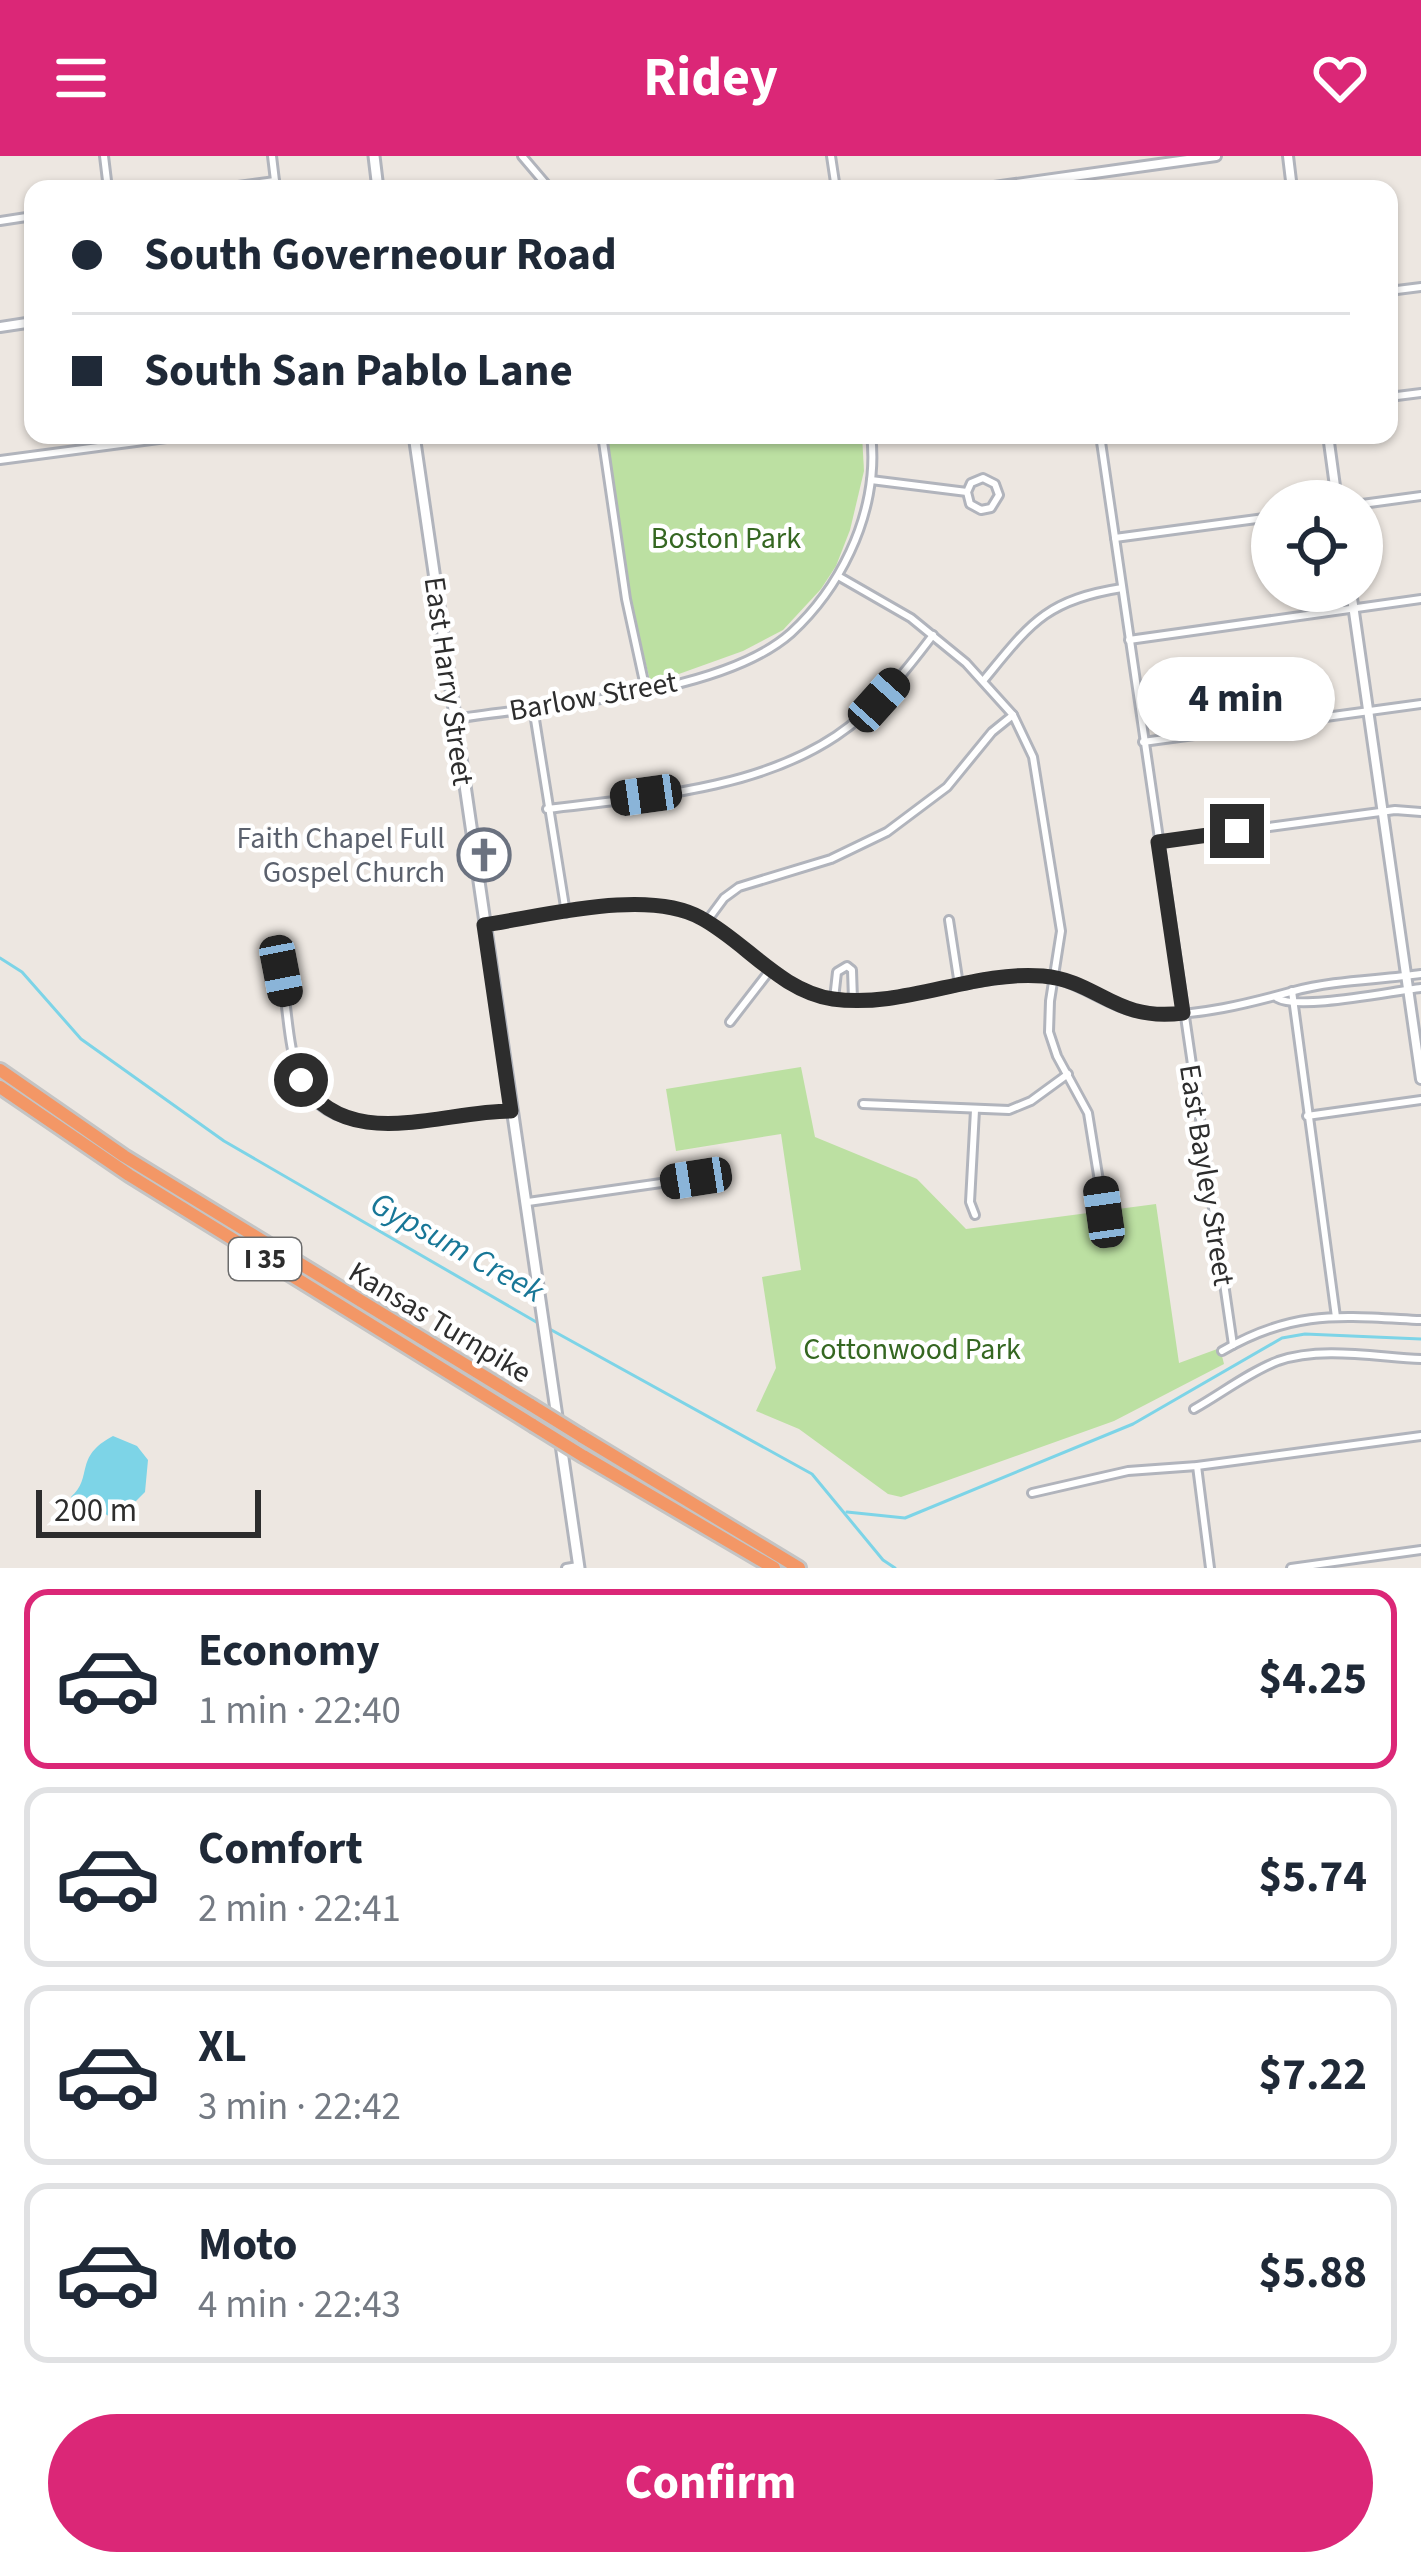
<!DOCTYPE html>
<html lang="en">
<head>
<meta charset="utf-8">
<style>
  body { margin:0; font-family:"Source Sans 3",sans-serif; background:#f6f6f7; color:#1f2937; height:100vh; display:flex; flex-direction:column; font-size:45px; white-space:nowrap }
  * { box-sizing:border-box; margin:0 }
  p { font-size:39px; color:#747a83 }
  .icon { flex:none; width:66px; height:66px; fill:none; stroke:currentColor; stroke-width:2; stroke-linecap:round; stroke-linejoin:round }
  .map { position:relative; height:1412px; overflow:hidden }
  .sheet { display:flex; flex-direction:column; background:#fff; flex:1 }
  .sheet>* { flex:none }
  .top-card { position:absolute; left:24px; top:24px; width:1374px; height:264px; border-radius:24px; box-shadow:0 3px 9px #0004; display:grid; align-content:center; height:264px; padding:0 48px; background:#fff }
  .buttons { position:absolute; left:1251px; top:324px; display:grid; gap:24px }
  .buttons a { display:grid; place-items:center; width:132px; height:132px; border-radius:50%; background:#fff; box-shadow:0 3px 9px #0004; font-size:60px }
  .scale { position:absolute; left:36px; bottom:30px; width:225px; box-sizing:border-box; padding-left:12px; border:6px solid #2d2d2d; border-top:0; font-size:33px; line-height:42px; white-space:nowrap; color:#2d2d2d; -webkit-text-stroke:9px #fff; paint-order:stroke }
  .end { position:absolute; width:54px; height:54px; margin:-27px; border:15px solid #2d2d2d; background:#fff; box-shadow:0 0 0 6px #fff }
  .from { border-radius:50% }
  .bubble { position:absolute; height:84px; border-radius:42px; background:#fff; box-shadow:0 3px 9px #0004; font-size:39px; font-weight:700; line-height:84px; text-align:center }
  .car { position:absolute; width:36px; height:72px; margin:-36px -18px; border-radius:15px; box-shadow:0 0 9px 3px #0007; background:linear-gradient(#222 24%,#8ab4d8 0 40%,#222 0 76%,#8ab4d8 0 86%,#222 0) }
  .top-card b { display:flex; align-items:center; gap:42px; height:114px; font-size:45px }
  .top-card b+b { border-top:3px solid #e0e1e3 }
  .top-card i { width:30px; height:30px; background:#1f2937 }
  ul { padding:21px 0 0; list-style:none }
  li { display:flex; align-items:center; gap:36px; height:180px; margin:0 24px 18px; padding:0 24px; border:6px solid #e0e1e3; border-radius:24px }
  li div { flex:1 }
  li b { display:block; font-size:45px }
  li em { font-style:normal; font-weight:700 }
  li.on { border-color:#db2777 }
  li>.icon { width:108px; height:108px; stroke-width:1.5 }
  .cta { display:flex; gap:24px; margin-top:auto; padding:24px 48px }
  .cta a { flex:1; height:138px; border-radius:72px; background:#db2777; color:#fff; font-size:48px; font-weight:700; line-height:138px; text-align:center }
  header { display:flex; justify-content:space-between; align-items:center; height:156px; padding:0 48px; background:#db2777; color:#fff; font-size:54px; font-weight:700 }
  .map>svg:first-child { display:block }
  .green { fill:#bce0a2 }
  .water { fill:#7dd4e7 }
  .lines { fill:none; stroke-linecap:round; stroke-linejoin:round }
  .stream { stroke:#7dd4e7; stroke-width:3 }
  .minor-casing { stroke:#b1b4bc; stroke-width:12 }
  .tertiary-casing { stroke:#b1b4bc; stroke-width:14 }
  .secondary-casing { stroke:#b1b4bc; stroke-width:15 }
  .motorway-casing { stroke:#c4c4c4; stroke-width:18 }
  .minor { stroke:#fff; stroke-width:6 }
  .tertiary { stroke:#fff; stroke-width:8 }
  .secondary { stroke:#fff; stroke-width:9 }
  .motorway { stroke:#f39766; stroke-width:12 }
  .motorway-bridge-casing { stroke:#c4c4c4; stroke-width:18; stroke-linecap:butt }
  .motorway-bridge { stroke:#f39766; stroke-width:12 }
  .route { stroke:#2d2d2d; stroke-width:15 }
  .labels { text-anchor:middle; stroke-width:9; stroke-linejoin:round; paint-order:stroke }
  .shield { fill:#fff; stroke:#6c6c6c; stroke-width:3 }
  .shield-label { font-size:27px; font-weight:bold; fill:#2d2d2d }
  .park-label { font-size:30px; fill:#356721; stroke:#fff }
  .street-label { font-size:30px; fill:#2d2d2d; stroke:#fff }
  .worship-label { font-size:30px; fill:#5b616d; stroke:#fff; text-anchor:end }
  .water-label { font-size:33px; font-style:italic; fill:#187797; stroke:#fff }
</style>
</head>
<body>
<header><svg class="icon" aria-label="menu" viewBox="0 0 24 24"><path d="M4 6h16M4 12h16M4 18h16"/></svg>Ridey<svg class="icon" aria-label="heart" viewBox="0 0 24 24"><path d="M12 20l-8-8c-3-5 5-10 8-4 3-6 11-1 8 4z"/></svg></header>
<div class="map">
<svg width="1421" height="1412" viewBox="0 0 1421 1412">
  <rect width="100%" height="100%" fill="#ede7e1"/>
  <!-- green -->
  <g class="green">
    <path d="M607,279H862L864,315L850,374L836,410L821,433L783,474L743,495L651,528L632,454Z"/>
    <path d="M801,911L815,981L917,1023L966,1073L1156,1048L1179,1207L1220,1192L1224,1208L1114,1265L901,1341L888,1338L799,1273L756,1255L776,1212L762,1121L801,1114L781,978L676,995L666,933Z"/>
  </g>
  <!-- water -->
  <path class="water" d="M113,1280L137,1290L148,1304L145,1336L116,1365L101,1355L73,1348L71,1341C94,1321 73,1301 113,1280Z"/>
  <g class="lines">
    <!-- stream -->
    <g class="stream">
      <path d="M0,802L22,816L81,883L224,985L538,1167"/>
      <path d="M546,1171L812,1318L883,1404L895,1412"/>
      <path d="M847,1356L905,1362L1133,1268L1282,1182L1305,1178L1421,1183"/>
    </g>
    <!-- minor casing -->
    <g class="minor-casing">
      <g id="minor">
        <path d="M104,0L108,33"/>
        <path d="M272,0L276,33"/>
        <path d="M522,0L550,33"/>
        <path d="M831,0L836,33"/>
        <path d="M216,33L275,25"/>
        <path d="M0,65L33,60"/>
        <path d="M1389,135L1421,131"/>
        <path d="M1389,241L1421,237"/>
        <path d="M602,279L626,443L646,535"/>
        <path d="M1100,279L1233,1189"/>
        <path d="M1100,281L1117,279"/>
        <path d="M0,304L189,279"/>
        <path d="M871,324L967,336L970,348L981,354L991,352L999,339L995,328L983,322L971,327L967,336"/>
        <path d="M1362,348L1421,340"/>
        <path d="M1115,382L1272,361"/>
        <path d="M838,420L911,462L966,507L1013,559L1033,601L1061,775L1050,845L1049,876L1057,900L1088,957L1104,1056"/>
        <path d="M1129,484L1421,443"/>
        <path d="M983,525C1030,468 1045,444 1122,432"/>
        <path d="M533,551L566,757"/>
        <path d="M454,563C547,548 720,540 791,477C816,454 836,426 850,396C867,360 876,318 871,279"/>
        <path d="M1143,586L1421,548"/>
        <path d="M547,653C642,641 754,635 836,580C875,554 905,516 933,479"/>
        <path d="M1158,686L1395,654L1421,656"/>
        <path d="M949,764L959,829"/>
        <path d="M707,765L724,742L739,731L831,703L887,676L947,631L992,576L1013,559"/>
        <path d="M484,769C545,761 644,730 700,761C744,785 779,834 831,842C893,852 966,822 1030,820C1076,818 1106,855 1150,858C1197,861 1250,847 1294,835C1334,824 1380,824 1421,818"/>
        <path d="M269,806L281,816C288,850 287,894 302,926C335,997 451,955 511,955"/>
        <path d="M1292,835L1336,1161"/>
        <path d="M1277,842C1298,855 1392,835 1421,832"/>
        <path d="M834,843L837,816L847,810L852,814L853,844"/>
        <path d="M730,866L771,813"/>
        <path d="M863,948L1009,954L1031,945L1068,918"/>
        <path d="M1307,960L1421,944"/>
        <path d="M528,1046L696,1022"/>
        <path d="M975,1059L970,1046L975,954"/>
        <path d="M1222,1195C1295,1153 1340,1160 1421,1164"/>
        <path d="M1194,1253C1221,1238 1249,1216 1278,1205C1321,1190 1376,1201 1421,1203"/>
        <path d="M1197,1310L1210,1412"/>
        <path d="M1032,1337L1128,1315L1197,1310L1421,1280"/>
        <path d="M566,1412L578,1410"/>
        <path d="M1291,1412L1421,1394"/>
      </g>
    </g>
    <!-- tertiary casing -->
    <g class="tertiary-casing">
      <g id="tertiary">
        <path d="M1288,0L1292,33"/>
        <path d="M980,33L1216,0"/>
        <path d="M0,171L33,166"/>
        <path d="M1328,279L1337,345"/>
        <path d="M1351,435L1421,923"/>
      </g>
    </g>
    <!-- secondary casing -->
    <g class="secondary-casing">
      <g id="secondary">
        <path d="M374,0L378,33"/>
        <path d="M414,279L579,1412"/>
      </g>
    </g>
    <!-- motorway casing -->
    <g class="motorway-casing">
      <g id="motorway">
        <path d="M0,914L124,1000L531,1249"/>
        <path d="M0,931L129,1019L533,1269"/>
        <path d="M581,1280L799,1412"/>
        <path d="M583,1300L774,1412"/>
      </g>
    </g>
    <!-- minor -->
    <use href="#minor" class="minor"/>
    <!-- tertiary -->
    <use href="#tertiary" class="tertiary"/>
    <!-- secondary -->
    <use href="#secondary" class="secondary"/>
    <!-- motorway -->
    <use href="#motorway" class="motorway"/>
    <!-- motorway-bridge casing -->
    <g class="motorway-bridge-casing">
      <g id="motorway-bridge">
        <path d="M531,1249L581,1280"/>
        <path d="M533,1269L583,1300"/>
      </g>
    </g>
    <!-- motorway-bridge -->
    <use href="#motorway-bridge" class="motorway-bridge"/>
  </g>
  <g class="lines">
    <!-- route -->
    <path class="route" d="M301,924C347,998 440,955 511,955L484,769C544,760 648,732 701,762C746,786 780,835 833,843C903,853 974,814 1043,820C1099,825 1114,866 1183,857L1158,686L1237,675"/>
  </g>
  <!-- icons -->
  <defs>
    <g id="church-ring" transform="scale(2.7)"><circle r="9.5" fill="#fff" stroke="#6b7280" stroke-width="1.5"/><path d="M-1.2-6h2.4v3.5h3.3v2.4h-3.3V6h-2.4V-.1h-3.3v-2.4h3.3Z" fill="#6b7280"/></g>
  </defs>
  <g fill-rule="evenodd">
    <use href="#church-ring" x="484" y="699"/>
  </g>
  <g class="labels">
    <!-- shield labels -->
    <rect class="shield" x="229" y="1082" width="72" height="42" rx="9"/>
    <g class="shield-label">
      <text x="265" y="1112">I 35</text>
    </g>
    <!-- park labels -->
    <g class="park-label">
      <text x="726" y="392">Boston Park</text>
      <text x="912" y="1203">Cottonwood Park</text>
    </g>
    <!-- street labels -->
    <g class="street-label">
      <text transform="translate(449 525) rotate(82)" y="10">East Harry Street</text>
      <text transform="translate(593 540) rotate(-10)" y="10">Barlow Street</text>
      <text transform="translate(1207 1019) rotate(81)" y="10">East Bayley Street</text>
      <text transform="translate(440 1166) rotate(31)" y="10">Kansas Turnpike</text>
    </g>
    <!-- worship labels -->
    <g class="worship-label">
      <text x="445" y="692">Faith Chapel Full<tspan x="445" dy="34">Gospel Church</tspan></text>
    </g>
    <!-- water labels -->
    <g class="water-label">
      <text transform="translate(458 1090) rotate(29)" y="12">Gypsum Creek</text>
    </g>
  </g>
</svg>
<div class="buttons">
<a><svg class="icon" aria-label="locate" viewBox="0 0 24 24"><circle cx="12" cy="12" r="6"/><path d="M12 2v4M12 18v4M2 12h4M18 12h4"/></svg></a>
</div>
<div class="scale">200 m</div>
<i class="end from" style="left:301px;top:924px"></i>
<i class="end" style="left:1237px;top:675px"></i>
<div class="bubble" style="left:1137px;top:501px;width:198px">4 min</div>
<i class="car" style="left:879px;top:544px;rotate:42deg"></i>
<i class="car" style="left:646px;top:639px;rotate:262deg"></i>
<i class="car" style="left:281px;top:815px;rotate:169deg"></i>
<i class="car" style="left:696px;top:1022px;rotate:261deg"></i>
<i class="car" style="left:1104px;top:1056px;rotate:352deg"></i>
<div class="top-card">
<b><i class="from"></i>South Governeour Road</b>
<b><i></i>South San Pablo Lane</b>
</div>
</div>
<section class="sheet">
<ul>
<li class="on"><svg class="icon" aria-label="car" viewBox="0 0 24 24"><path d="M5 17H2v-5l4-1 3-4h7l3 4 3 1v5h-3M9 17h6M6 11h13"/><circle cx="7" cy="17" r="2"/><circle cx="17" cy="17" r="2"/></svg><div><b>Economy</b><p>1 min · 22:40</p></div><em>$4.25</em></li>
<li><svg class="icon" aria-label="car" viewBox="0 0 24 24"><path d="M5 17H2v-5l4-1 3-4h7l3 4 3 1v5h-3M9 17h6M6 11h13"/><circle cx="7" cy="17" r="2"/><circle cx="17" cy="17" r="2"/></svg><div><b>Comfort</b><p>2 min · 22:41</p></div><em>$5.74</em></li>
<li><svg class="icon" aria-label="car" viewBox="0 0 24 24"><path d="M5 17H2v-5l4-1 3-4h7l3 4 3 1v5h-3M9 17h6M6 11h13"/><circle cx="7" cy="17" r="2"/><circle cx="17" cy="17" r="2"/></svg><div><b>XL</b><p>3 min · 22:42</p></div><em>$7.22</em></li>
<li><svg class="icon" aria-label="car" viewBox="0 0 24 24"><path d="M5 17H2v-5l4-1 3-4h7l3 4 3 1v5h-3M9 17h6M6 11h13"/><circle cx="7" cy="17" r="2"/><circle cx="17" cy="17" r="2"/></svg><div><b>Moto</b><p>4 min · 22:43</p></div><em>$5.88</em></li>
</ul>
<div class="cta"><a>Confirm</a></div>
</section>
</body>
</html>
